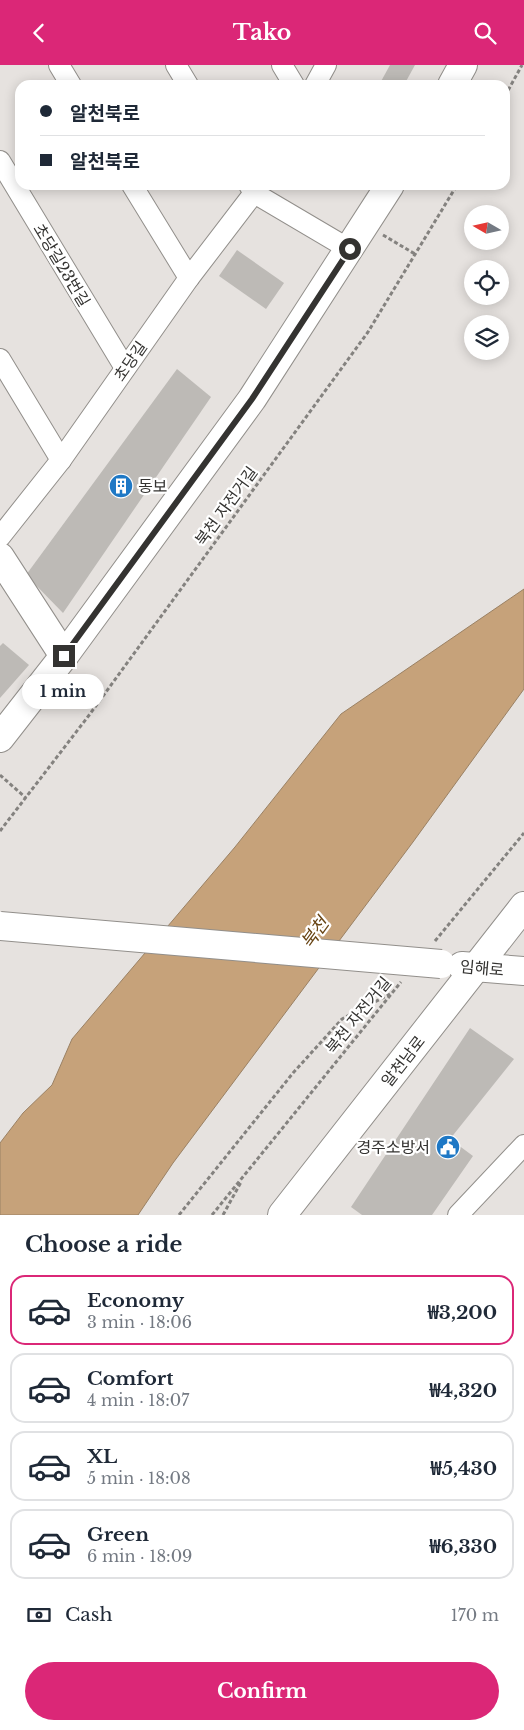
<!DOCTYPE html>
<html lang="en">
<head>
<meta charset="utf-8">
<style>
  body { margin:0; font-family:"Libre Baskerville","Noto Sans KR",serif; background:#f2f2f3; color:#1f2937; height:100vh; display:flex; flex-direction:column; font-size:19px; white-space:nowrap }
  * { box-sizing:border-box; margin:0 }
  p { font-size:16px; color:#747a83 }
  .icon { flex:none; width:28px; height:28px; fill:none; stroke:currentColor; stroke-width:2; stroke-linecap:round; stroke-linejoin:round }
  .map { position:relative; height:1150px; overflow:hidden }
  .side { display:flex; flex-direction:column; background:#fff; flex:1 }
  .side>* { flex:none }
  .top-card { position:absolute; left:15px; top:15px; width:495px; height:110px; border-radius:15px; box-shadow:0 2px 12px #0003; display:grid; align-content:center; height:110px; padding:0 25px; background:#fff }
  .needle { width:32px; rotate:279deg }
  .controls { position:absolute; left:464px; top:140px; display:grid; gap:10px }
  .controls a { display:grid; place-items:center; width:45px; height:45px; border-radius:50%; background:#fff; box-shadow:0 2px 12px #0003; font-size:25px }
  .end { position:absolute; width:22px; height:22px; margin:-11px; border:6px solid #343331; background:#fff; box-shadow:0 0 0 2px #fff }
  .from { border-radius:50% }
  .bubble { position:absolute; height:35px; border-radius:18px; background:#fff; box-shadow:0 2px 12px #0003; font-size:16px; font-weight:700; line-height:35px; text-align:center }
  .top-card b { display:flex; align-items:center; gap:18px; height:48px; font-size:19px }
  .top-card b+b { border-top:1px solid #e0e1e3 }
  .top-card i { width:12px; height:12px; background:#1f2937 }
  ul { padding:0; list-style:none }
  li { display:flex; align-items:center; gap:15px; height:70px; margin:0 10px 8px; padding:0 15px; border:2px solid #e0e1e3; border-radius:15px }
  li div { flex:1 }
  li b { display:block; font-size:19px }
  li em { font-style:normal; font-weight:700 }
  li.current { border-color:#db2777 }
  li>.icon { width:45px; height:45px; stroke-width:1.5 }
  h2 { padding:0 25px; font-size:22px; line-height:60px }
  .pay { display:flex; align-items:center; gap:12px; height:55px; padding:0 25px; font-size:19px }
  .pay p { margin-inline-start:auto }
  .action { display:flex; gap:10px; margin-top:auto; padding:10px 25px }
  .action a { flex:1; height:58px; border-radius:30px; background:#db2777; color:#fff; font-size:20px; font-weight:700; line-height:58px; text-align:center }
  header { display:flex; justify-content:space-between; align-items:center; height:65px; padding:0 25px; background:#db2777; color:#fff; font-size:22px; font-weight:700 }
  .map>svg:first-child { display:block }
  .water { fill:#c6a27a; stroke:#9a8164 }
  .building { fill:#bdbab6 }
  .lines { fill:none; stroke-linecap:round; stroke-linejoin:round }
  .street-casing { stroke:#928f8b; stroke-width:22 }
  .secondary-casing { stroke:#928f8b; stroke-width:30 }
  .path { stroke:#84827f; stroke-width:3; stroke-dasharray:4 2.5; stroke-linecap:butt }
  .street { stroke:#fff; stroke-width:20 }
  .secondary { stroke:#fff; stroke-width:28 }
  .secondary-bridge-casing { stroke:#928f8b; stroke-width:30; stroke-linecap:butt }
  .secondary-bridge { stroke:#fff; stroke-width:28 }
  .route { stroke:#343331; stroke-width:6 }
  .labels { text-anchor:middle; stroke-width:4.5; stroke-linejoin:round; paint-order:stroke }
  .street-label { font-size:16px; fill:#343331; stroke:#fff }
  .poi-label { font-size:16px; fill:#343331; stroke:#fff; text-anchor:start }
  .water-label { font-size:18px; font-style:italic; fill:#684414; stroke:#fff }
</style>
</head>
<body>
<header><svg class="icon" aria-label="back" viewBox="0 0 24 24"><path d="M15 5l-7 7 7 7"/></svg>Tako<svg class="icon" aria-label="search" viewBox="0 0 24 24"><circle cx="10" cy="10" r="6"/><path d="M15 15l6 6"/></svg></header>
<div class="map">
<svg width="524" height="1150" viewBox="0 0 524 1150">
  <rect width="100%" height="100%" fill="#e6e2df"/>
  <!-- water -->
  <path class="water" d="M524,524V624L413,777L173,1098L138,1150H0V1078L23,1048L52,1020L72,974L235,782L341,649Z"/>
  <!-- building -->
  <g class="building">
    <path d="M390,0H415L404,20H379Z"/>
    <path d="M237,185L284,218L266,244L219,211Z"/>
    <path d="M177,304L211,332L63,548L26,510Z"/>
    <path d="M3,578L29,600L0,633V581Z"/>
    <path d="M470,963L514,994L450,1074L473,1091L432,1150H362L351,1142Z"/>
  </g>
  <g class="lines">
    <!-- street casing -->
    <g class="street-casing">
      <g id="street">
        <path d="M59,0L71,20"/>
        <path d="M176,0L188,20"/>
        <path d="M282,0L294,20"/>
        <path d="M315,20L326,0"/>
        <path d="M0,96L125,303"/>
        <path d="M132,120L189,213"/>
        <path d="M249,120L254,128L349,184"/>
        <path d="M0,294L61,395"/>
        <path d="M0,472L61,395L189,213L254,128L258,120"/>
        <path d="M458,1150L524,1080"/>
      </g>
    </g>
    <!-- secondary casing -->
    <g class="secondary-casing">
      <g id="secondary">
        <path d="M452,20L463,0"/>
        <path d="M0,492L64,591"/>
        <path d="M0,673L64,591L252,334L390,120"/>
        <path d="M462,901L524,906"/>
        <path d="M282,1150L524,841"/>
      </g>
    </g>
    <!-- path -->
    <g class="path">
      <path d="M505,31L522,0"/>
      <path d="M383,170L415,189"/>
      <path d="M0,710L26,733"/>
      <path d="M0,766L90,649L368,267L457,120"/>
      <path d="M435,876L524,768"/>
      <path d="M179,1150L293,1008L342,954L390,929"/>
      <path d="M212,1150L401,917"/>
      <path d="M223,1150L241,1117"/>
    </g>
    <!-- street -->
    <use href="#street" class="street"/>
    <!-- secondary -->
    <use href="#secondary" class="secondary"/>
    <!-- secondary-bridge casing -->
    <g class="secondary-bridge-casing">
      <path id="secondary-bridge" d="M0,861L441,899"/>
    </g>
    <!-- secondary-bridge -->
    <use href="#secondary-bridge" class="secondary-bridge"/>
  </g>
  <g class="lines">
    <!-- route -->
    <path class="route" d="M64,591L252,334L350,184"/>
  </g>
  <!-- icons -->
  <defs>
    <g id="building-disc" transform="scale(1.25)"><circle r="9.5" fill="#1e78c5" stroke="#fff"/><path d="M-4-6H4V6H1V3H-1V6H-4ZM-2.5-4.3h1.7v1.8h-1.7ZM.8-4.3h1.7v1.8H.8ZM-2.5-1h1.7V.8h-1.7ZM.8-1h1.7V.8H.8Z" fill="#fff"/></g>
    <g id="civic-disc" transform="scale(1.25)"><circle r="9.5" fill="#1e78c5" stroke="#fff"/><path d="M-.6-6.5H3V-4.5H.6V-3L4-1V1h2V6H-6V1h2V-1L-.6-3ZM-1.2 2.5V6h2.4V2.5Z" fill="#fff"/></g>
  </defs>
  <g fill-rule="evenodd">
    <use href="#building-disc" x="121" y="421"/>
    <use href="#civic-disc" x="448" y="1082"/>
  </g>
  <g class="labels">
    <!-- street labels -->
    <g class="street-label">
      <text transform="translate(62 200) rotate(59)" y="6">초당길23번길</text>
      <text transform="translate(130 296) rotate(-55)" y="6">초당길</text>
      <text transform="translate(226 441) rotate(-54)" y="6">북천 자전거길</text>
      <text transform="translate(482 903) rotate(5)" y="6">임해로</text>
      <text transform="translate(358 950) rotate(-51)" y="6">북천 자전거길</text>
      <text transform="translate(403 996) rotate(-52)" y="6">알천남로</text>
    </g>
    <!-- poi labels -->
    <g class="poi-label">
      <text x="138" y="427">동보</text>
      <text x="430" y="1088" text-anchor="end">경주소방서</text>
    </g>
    <!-- water labels -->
    <g class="water-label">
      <text transform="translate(315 868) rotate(-54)" y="6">북천</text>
    </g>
  </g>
</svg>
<div class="controls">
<a><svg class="needle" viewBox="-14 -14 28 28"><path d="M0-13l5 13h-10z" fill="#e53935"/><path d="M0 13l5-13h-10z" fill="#747a83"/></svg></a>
<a><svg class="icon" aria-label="locate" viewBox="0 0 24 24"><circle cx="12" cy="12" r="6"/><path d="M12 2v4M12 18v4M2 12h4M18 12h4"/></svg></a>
<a><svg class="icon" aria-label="layers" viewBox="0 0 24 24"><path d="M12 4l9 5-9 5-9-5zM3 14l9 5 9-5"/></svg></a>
</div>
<i class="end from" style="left:350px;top:184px"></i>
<i class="end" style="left:64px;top:591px"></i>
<div class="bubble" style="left:22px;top:609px;width:82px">1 min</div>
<div class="top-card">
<b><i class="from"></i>알천북로</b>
<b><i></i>알천북로</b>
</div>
</div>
<section class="side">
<h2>Choose a ride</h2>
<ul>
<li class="current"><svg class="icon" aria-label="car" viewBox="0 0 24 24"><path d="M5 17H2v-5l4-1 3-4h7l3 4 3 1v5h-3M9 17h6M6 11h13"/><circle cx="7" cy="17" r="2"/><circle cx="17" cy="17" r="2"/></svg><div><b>Economy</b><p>3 min · 18:06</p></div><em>₩3,200</em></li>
<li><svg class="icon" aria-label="car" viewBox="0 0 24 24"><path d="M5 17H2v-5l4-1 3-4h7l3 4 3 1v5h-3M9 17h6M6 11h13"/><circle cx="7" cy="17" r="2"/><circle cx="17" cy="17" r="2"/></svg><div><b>Comfort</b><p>4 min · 18:07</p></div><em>₩4,320</em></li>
<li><svg class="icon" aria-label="car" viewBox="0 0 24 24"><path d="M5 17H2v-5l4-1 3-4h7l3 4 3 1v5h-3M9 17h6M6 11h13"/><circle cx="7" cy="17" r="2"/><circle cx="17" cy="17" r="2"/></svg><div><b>XL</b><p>5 min · 18:08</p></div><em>₩5,430</em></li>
<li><svg class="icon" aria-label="car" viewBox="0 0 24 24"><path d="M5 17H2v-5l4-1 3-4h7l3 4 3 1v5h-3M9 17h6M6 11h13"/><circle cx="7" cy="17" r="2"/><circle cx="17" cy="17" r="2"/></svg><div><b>Green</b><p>6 min · 18:09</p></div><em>₩6,330</em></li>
</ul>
<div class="pay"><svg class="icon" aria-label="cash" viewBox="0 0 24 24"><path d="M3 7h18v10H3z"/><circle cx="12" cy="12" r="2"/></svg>Cash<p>170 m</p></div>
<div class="action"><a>Confirm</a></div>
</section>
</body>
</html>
